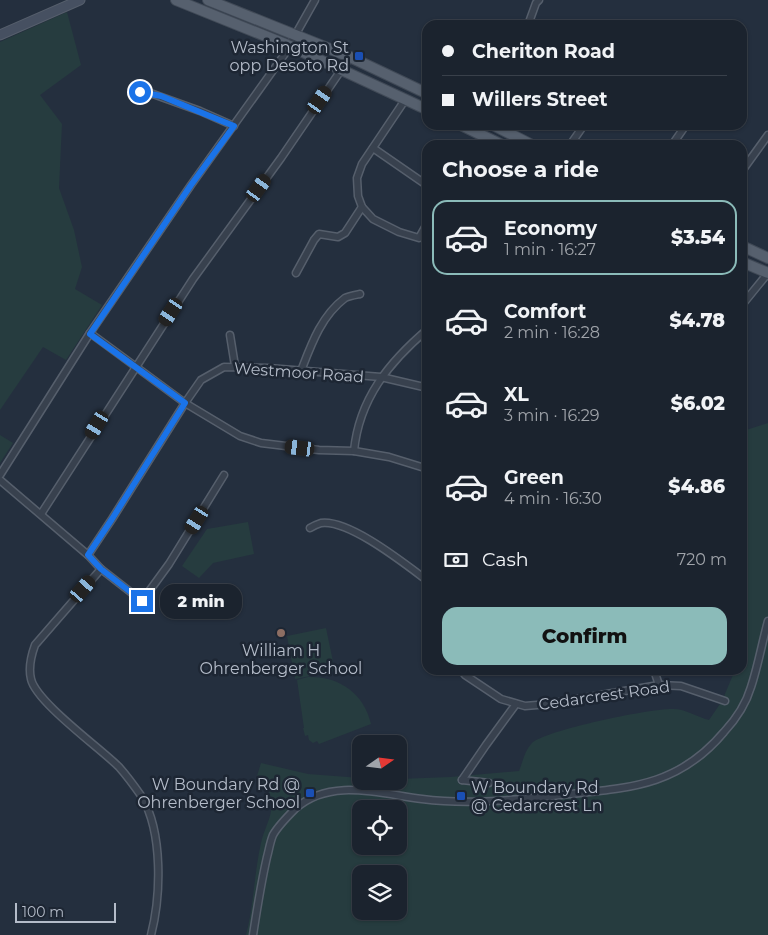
<!DOCTYPE html>
<html lang="en">
<head>
<meta charset="utf-8">
<style>
  body { margin:0; font-family:Montserrat,sans-serif; background:#282f3a; color:#f1f3f6; height:100vh; display:flex; flex-direction:column; font-size:19px; white-space:nowrap }
  * { box-sizing:border-box; margin:0 }
  p { font-size:16px; color:#a0a4aa }
  .icon { flex:none; width:28px; height:28px; fill:none; stroke:currentColor; stroke-width:2; stroke-linecap:round; stroke-linejoin:round }
  .map { position:relative; flex:1; overflow:hidden }
  .panel { position:absolute; left:422px; top:140px; width:325px; height:535px; display:flex; flex-direction:column; background:#1b232e; border-radius:15px; box-shadow:0 1px 4px #0004,0 0 0 1px #39404a }
  .panel>* { flex:none }
  .hud { position:absolute; left:422px; top:20px; width:325px; height:110px; border-radius:15px; box-shadow:0 1px 4px #0004,0 0 0 1px #39404a; display:grid; align-content:center; height:110px; padding:0 20px; background:#1b232e }
  .needle { width:32px; rotate:76deg }
  .fabs { position:absolute; left:352px; top:735px; display:grid; gap:10px }
  .fabs a { display:grid; place-items:center; width:55px; height:55px; border-radius:10px; background:#1b232e; box-shadow:0 1px 4px #0004,0 0 0 1px #39404a; font-size:25px }
  .scale { position:absolute; left:15px; bottom:12px; width:101px; box-sizing:border-box; padding-left:5px; border:2px solid #b4bcc9; border-top:0; font-size:14px; line-height:18px; white-space:nowrap; color:#b4bcc9; -webkit-text-stroke:4px #1d2633; paint-order:stroke }
  .end { position:absolute; width:22px; height:22px; margin:-11px; border:6px solid #1a73e8; background:#fff; box-shadow:0 0 0 2px #fff }
  .from { border-radius:50% }
  .bubble { position:absolute; height:35px; border-radius:15px; background:#1b232e; box-shadow:0 1px 4px #0004,0 0 0 1px #39404a; font-size:16px; font-weight:800; line-height:35px; text-align:center }
  .car { position:absolute; width:15px; height:30px; margin:-15px -8px; border-radius:6px; box-shadow:0 0 4px 1px #0007; background:linear-gradient(#222 24%,#8ab4d8 0 40%,#222 0 76%,#8ab4d8 0 86%,#222 0) }
  .hud b { display:flex; align-items:center; gap:18px; height:48px; font-size:19px }
  .hud b+b { border-top:1px solid #39404a }
  .hud i { width:12px; height:12px; background:#f1f3f6 }
  ul { padding:0; list-style:none }
  li { display:flex; align-items:center; gap:15px; height:75px; margin:0 10px 8px; padding:0 10px; border:2px solid transparent; border-radius:15px }
  li div { flex:1 }
  li b { display:block; font-size:19px }
  li em { font-style:normal; font-weight:800 }
  li.active { border-color:#8bbbb9 }
  li>.icon { width:45px; height:45px; stroke-width:1.5 }
  h2 { padding:0 20px; font-size:22px; line-height:60px }
  .pay { display:flex; align-items:center; gap:12px; height:55px; padding:0 20px; font-size:19px }
  .pay p { margin-inline-start:auto }
  .action { display:flex; gap:10px; margin-top:auto; padding:10px 20px }
  .action a { flex:1; height:58px; border-radius:15px; background:#8bbbb9; color:#111; font-size:20px; font-weight:800; line-height:58px; text-align:center }
  .map>svg:first-child { display:block }
  .green { fill:#263c3f; fill-rule:evenodd }
  .lines { fill:none; stroke-linecap:round; stroke-linejoin:round }
  .street-casing { stroke:#565f6c; stroke-width:9 }
  .secondary-casing { stroke:#565f6c; stroke-width:11 }
  .primary-casing { stroke:#414a57; stroke-width:12 }
  .street { stroke:#38414e; stroke-width:6 }
  .secondary { stroke:#465061; stroke-width:9 }
  .primary { stroke:#56606e; stroke-width:10 }
  .route { stroke:#1a73e8; stroke-width:6 }
  .transit-dot { fill:#1a4fb4; stroke:#1d2633; stroke-width:2 }
  .education-dot { fill:#8d6e63; stroke:#1d2633; stroke-width:2 }
  .labels { text-anchor:middle; stroke-width:5; stroke-linejoin:round; paint-order:stroke }
  .poi-label { font-size:16px; fill:#b4bcc9; stroke:#1d2633; text-anchor:end }
  .street-label { font-size:16px; fill:#b4bcc9; stroke:#1d2633 }
</style>
</head>
<body>
<div class="map">
<svg width="768" height="935" viewBox="0 0 768 935">
  <rect width="100%" height="100%" fill="#242f3e"/>
  <!-- green -->
  <g class="green">
    <path d="M67,12L81,65L40,95L62,124L59,188L74,230L82,267L75,289L102,305L66,360L43,347L0,410V42Z"/>
    <path d="M768,423V935H246C254,905 254,874 261,843C264,828 274,815 271,799C270,789 263,783 257,776L261,763L308,774L361,778V781H399V779L450,777L519,771C523,761 525,750 532,743C546,730 652,708 673,709C686,709 697,717 709,720L722,701L735,670H742L743,431ZM361,809H399V846H361ZM361,874H399V911H361Z"/>
    <path d="M0,435L13,443L0,463Z"/>
    <path d="M248,522L254,554L213,563L199,578L182,566L207,529Z"/>
    <path d="M326,628L335,671L295,679L287,636Z"/>
    <path d="M308,677C339,676 364,693 371,724L319,744L317,741L313,743L309,740L308,735L305,736L303,728H304L297,680Z"/>
  </g>
  <g class="lines">
    <!-- street casing -->
    <g class="street-casing">
      <g id="street">
        <path d="M528,25L536,3L539,0"/>
        <path d="M132,94L143,92L153,94L200,111L234,126"/>
        <path d="M405,100L362,164L357,178L358,196L362,207L373,219L399,232L419,238L428,222"/>
        <path d="M570,145L584,125"/>
        <path d="M672,145L686,125"/>
        <path d="M373,148L428,186"/>
        <path d="M742,171L768,135"/>
        <path d="M296,273L314,240L319,234L338,237L345,233L362,207"/>
        <path d="M742,305L768,273"/>
        <path d="M90,333L185,403L240,436L261,443L319,450L354,451L389,457L428,469"/>
        <path d="M230,335L235,366"/>
        <path d="M301,371C311,345 321,316 345,298C349,296 355,295 360,294"/>
        <path d="M354,451C359,399 389,362 428,329"/>
        <path d="M0,475L90,333L191,185L284,55L315,0"/>
        <path d="M0,480L88,555L101,569L142,601L169,564L224,475"/>
        <path d="M41,514L193,279L281,158L350,57"/>
        <path d="M310,528C313,526 318,524 321,523C349,519 405,564 428,581"/>
        <path d="M88,555L112,519L185,403L201,380L224,367L268,368L381,377L428,388"/>
        <path d="M101,569L35,645C31,656 28,667 31,679C36,702 100,748 119,767C127,776 135,787 142,797C163,833 161,896 151,935"/>
        <path d="M461,670L465,675L501,699L525,706L549,704L659,685L681,686L725,701"/>
        <path d="M654,670L659,685"/>
        <path d="M462,780L486,745L516,704"/>
        <path d="M462,780L489,783"/>
        <path d="M253,935C257,909 261,883 267,857C269,850 270,842 273,835C278,826 287,817 295,809C330,777 381,794 422,799C468,805 515,800 561,795C628,788 678,787 724,732C736,719 746,704 751,687C758,666 762,643 768,621"/>
      </g>
    </g>
    <!-- secondary casing -->
    <g class="secondary-casing">
      <path id="secondary" d="M0,35L80,0"/>
    </g>
    <!-- primary casing -->
    <g class="primary-casing">
      <g id="primary">
        <path d="M176,0L290,46L428,110"/>
        <path d="M208,0L350,57L428,94"/>
        <path d="M461,125L502,145"/>
        <path d="M493,125L532,145"/>
        <path d="M742,246L768,258"/>
        <path d="M742,262L768,273"/>
      </g>
    </g>
    <!-- street -->
    <use href="#street" class="street"/>
    <!-- secondary -->
    <use href="#secondary" class="secondary"/>
    <!-- primary -->
    <use href="#primary" class="primary"/>
  </g>
  <g class="lines">
    <!-- route -->
    <path class="route" d="M140,92L161,96L234,126L191,185L90,334L185,403L112,519L88,555L101,569L142,601"/>
  </g>
  <!-- markers -->
  <g class="transit-dot">
    <rect x="354" y="51" width="10" height="10" rx="2.5"/>
    <rect x="305" y="788" width="10" height="10" rx="2.5"/>
    <rect x="456" y="791" width="10" height="10" rx="2.5"/>
  </g>
  <circle class="education-dot" cx="281" cy="633" r="5"/>
  <g class="labels">
    <!-- poi labels -->
    <g class="poi-label">
      <text x="349" y="53">Washington St<tspan x="349" dy="18">opp Desoto Rd</tspan></text>
      <text x="281" y="656" text-anchor="middle">William H<tspan x="281" dy="18">Ohrenberger School</tspan></text>
      <text x="300" y="790">W Boundary Rd @<tspan x="300" dy="18">Ohrenberger School</tspan></text>
      <text x="471" y="793" text-anchor="start">W Boundary Rd<tspan x="471" dy="18">@ Cedarcrest Ln</tspan></text>
    </g>
    <!-- street labels -->
    <g class="street-label">
      <text transform="translate(299 372) rotate(4)" y="6">Westmoor Road</text>
      <text transform="translate(604 695) rotate(-8)" y="6">Cedarcrest Road</text>
    </g>
  </g>
</svg>
<div class="fabs">
<a><svg class="needle" viewBox="-14 -14 28 28"><path d="M0-13l5 13h-10z" fill="#e53935"/><path d="M0 13l5-13h-10z" fill="#a0a4aa"/></svg></a>
<a><svg class="icon" aria-label="locate" viewBox="0 0 24 24"><circle cx="12" cy="12" r="6"/><path d="M12 2v4M12 18v4M2 12h4M18 12h4"/></svg></a>
<a><svg class="icon" aria-label="layers" viewBox="0 0 24 24"><path d="M12 4l9 5-9 5-9-5zM3 14l9 5 9-5"/></svg></a>
</div>
<div class="scale">100 m</div>
<i class="end from" style="left:140px;top:92px"></i>
<i class="end" style="left:142px;top:601px"></i>
<div class="bubble" style="left:160px;top:584px;width:82px">2 min</div>
<i class="car" style="left:320px;top:100px;rotate:35deg"></i>
<i class="car" style="left:259px;top:188px;rotate:36deg"></i>
<i class="car" style="left:171px;top:312px;rotate:213deg"></i>
<i class="car" style="left:97px;top:425px;rotate:211deg"></i>
<i class="car" style="left:300px;top:448px;rotate:277deg"></i>
<i class="car" style="left:197px;top:520px;rotate:212deg"></i>
<i class="car" style="left:83px;top:589px;rotate:41deg"></i>
<div class="hud">
<b><i class="from"></i>Cheriton Road</b>
<b><i></i>Willers Street</b>
</div>
<section class="panel">
<h2>Choose a ride</h2>
<ul>
<li class="active"><svg class="icon" aria-label="car" viewBox="0 0 24 24"><path d="M5 17H2v-5l4-1 3-4h7l3 4 3 1v5h-3M9 17h6M6 11h13"/><circle cx="7" cy="17" r="2"/><circle cx="17" cy="17" r="2"/></svg><div><b>Economy</b><p>1 min · 16:27</p></div><em>$3.54</em></li>
<li><svg class="icon" aria-label="car" viewBox="0 0 24 24"><path d="M5 17H2v-5l4-1 3-4h7l3 4 3 1v5h-3M9 17h6M6 11h13"/><circle cx="7" cy="17" r="2"/><circle cx="17" cy="17" r="2"/></svg><div><b>Comfort</b><p>2 min · 16:28</p></div><em>$4.78</em></li>
<li><svg class="icon" aria-label="car" viewBox="0 0 24 24"><path d="M5 17H2v-5l4-1 3-4h7l3 4 3 1v5h-3M9 17h6M6 11h13"/><circle cx="7" cy="17" r="2"/><circle cx="17" cy="17" r="2"/></svg><div><b>XL</b><p>3 min · 16:29</p></div><em>$6.02</em></li>
<li><svg class="icon" aria-label="car" viewBox="0 0 24 24"><path d="M5 17H2v-5l4-1 3-4h7l3 4 3 1v5h-3M9 17h6M6 11h13"/><circle cx="7" cy="17" r="2"/><circle cx="17" cy="17" r="2"/></svg><div><b>Green</b><p>4 min · 16:30</p></div><em>$4.86</em></li>
</ul>
<div class="pay"><svg class="icon" aria-label="cash" viewBox="0 0 24 24"><path d="M3 7h18v10H3z"/><circle cx="12" cy="12" r="2"/></svg>Cash<p>720 m</p></div>
<div class="action"><a>Confirm</a></div>
</section>
</div>
</body>
</html>
